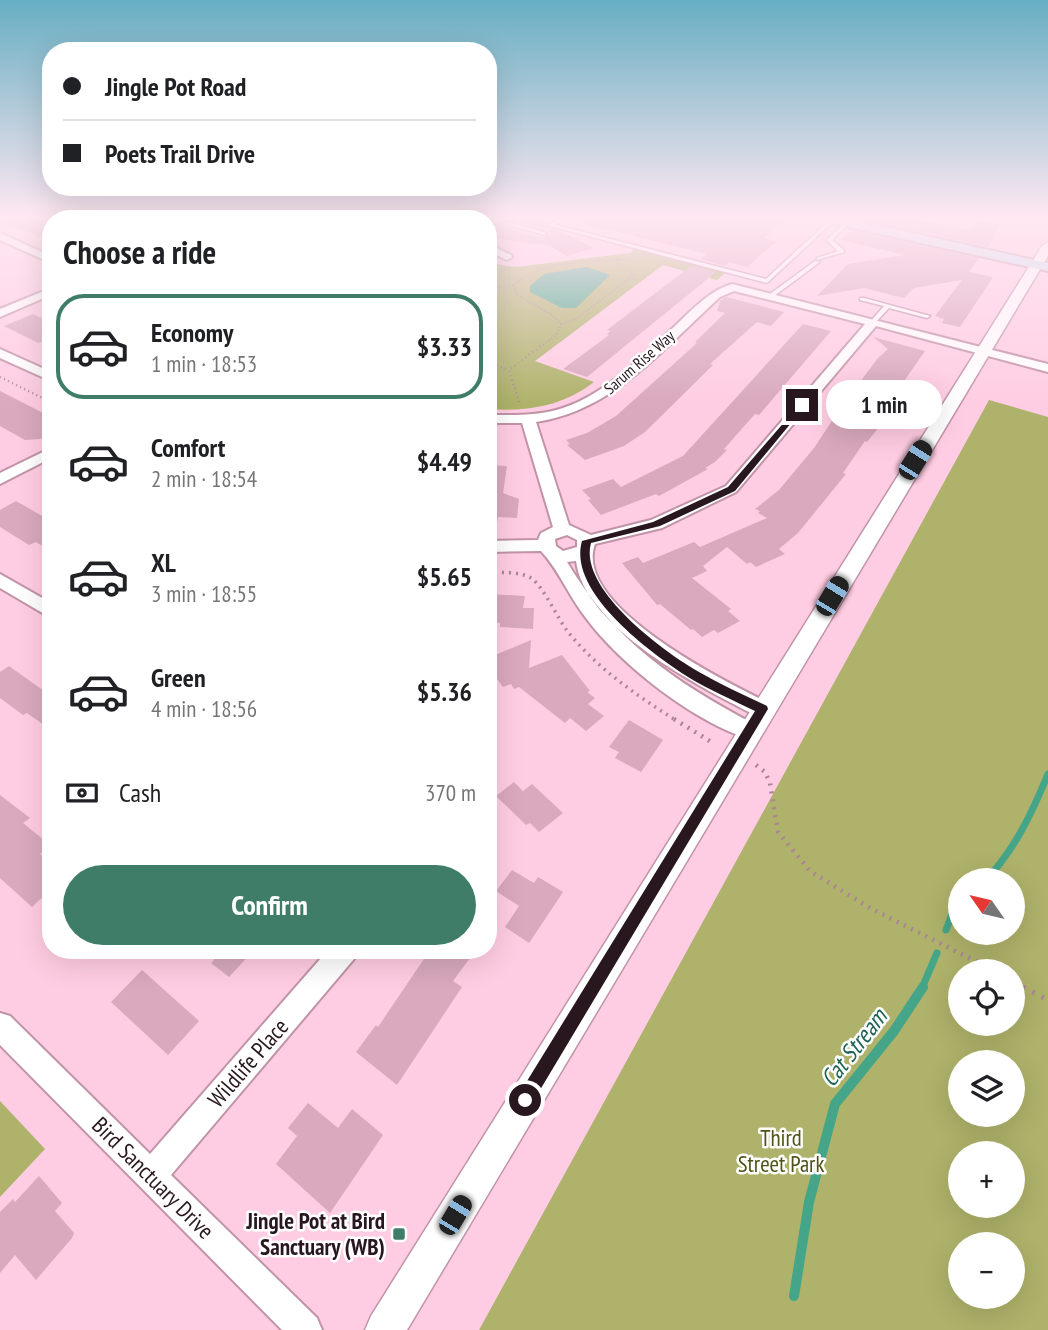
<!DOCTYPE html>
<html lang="en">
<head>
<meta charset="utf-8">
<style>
  body { margin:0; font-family:"PT Sans Narrow",sans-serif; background:#f6f6f6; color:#202124; height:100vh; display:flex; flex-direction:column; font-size:26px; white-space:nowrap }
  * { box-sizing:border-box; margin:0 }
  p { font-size:23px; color:#757577 }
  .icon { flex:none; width:38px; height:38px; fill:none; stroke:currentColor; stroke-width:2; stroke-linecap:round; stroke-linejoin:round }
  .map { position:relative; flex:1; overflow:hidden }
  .panel { position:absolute; left:42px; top:210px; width:455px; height:749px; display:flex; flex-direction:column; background:#fff; border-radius:28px; box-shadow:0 7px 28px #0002 }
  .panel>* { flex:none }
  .banner { position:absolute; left:42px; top:42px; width:455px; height:154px; border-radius:28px; box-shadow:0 7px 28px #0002; display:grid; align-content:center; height:154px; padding:0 21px; background:#fff }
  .needle { width:46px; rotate:304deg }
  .buttons { position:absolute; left:948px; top:868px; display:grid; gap:14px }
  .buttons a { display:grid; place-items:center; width:77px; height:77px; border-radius:50%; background:#fff; box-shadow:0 7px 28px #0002; font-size:35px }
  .end { position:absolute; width:32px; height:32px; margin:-16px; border:9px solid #28171f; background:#fff; box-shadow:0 0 0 4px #fff }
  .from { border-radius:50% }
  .bubble { position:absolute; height:49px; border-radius:24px; background:#fff; box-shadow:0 7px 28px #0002; font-size:23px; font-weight:600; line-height:49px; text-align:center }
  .car { position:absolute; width:21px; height:42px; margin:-21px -10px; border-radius:9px; box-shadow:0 0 5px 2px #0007; background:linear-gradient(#222 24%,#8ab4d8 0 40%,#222 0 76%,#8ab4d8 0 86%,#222 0) }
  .banner b { display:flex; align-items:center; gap:24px; height:66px; font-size:26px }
  .banner b+b { border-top:2px solid #e0e0e0 }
  .banner i { width:18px; height:18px; background:#202124 }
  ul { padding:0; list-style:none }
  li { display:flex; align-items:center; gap:21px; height:105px; margin:0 14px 10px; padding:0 7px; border:4px solid transparent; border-radius:28px }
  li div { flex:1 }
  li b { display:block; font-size:26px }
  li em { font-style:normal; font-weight:600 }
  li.active { border-color:#3f7d69 }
  li>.icon { width:63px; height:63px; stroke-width:1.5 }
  h2 { padding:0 21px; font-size:32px; line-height:84px }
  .pay { display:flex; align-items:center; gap:18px; height:77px; padding:0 21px; font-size:26px }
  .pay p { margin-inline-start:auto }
  .primary-button { display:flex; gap:14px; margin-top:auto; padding:14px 21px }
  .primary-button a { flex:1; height:80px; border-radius:42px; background:#3f7d69; color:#fff; font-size:28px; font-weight:600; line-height:80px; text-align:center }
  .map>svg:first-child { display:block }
  .green { fill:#aeb26a; fill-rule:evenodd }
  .water { fill:#45a588 }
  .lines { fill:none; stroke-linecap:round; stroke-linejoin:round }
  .stream-far1 { stroke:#45a588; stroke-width:7 }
  .stream { stroke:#45a588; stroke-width:10 }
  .building { fill:#d9a9be }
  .service-casing { stroke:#c193a7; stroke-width:3 }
  .minor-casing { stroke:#c193a7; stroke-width:4 }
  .tertiary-casing { stroke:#c193a7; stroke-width:3 }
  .secondary-casing { stroke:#c193a7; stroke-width:4 }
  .path-far4 { stroke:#aa8596; stroke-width:2; stroke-dasharray:1 2.5; stroke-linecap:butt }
  .path-far3 { stroke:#aa8596; stroke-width:2.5; stroke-dasharray:1 3.5; stroke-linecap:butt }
  .path-far2 { stroke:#aa8596; stroke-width:3.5; stroke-dasharray:2 5; stroke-linecap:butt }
  .path-far1 { stroke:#aa8596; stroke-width:4.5; stroke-dasharray:2 6; stroke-linecap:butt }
  .path { stroke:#aa8596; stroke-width:5; stroke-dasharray:2.5 8; stroke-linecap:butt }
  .service { fill:#fff; fill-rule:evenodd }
  .minor { fill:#fff; fill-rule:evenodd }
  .tertiary { fill:#fff; fill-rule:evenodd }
  .secondary { fill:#c2e2f0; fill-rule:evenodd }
  .route { fill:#28171f }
  .poi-dot { fill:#3f7d69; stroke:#fefefe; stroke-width:2.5 }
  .labels { text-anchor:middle; stroke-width:5; stroke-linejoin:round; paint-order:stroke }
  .far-street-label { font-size:16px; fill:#28171f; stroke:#fefefe }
  .near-street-label { font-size:23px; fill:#28171f; stroke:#fefefe }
  .near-park-label { font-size:23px; fill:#505218; stroke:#fefefe }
  .near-poi-label { font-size:23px; font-weight:bold; fill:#28171f; stroke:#fefefe; text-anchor:end }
  .near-water-label { font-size:24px; font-style:italic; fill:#1d6551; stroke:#fefefe }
</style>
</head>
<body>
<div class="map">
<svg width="1048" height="1330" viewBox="0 0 1048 1330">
  <rect width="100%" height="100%" fill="#ffcde3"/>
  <!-- green -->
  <g class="green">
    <path d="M635,249L725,273L717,280L663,265L535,361L594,382C564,406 526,412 488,409V263L516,267L630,253Z"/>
    <path d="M989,400L1048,417V1330H479ZM1013,880V933H961V880ZM1013,971V1024H961V971ZM1013,1062V1115H961V1062ZM1013,1153V1206H961V1153ZM1013,1244V1297H961V1244Z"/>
    <path d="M0,1101L45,1149L0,1197Z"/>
  </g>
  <!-- water -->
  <path class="water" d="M587,267L610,275L576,308H562L530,292V286L544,274Z"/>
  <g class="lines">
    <!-- stream-far1 -->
    <g class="stream-far1">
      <path d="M986,880C1015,849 1032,813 1048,774"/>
      <path d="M946,930L952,914L961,905"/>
      <path d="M922,988L937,953"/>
    </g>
    <!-- stream -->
    <path class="stream" d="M794,1296L809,1202L835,1104L894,1031L923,987"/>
  </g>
  <!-- building -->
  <g class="building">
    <path d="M0,218H40L51,229V241L0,221Z"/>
    <path d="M503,218H538L548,223L549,229L565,233L594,248L567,256L550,246L488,237V222L543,238L550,234L548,230Z"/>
    <path d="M587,218H788L764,238L776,242L747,267L729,262L724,266L700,259L707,254L586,224Z"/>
    <path d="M911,218L969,230L978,219L1001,225L988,247L862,219Z"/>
    <path d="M851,230L979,258L969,272L993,277L960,327L942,323L944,319L935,316L962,280L914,288L904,298L864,288L817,296L848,264L905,255L840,240Z"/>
    <path d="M691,266L716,272L587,377L563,369L609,335L607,334L611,331L607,330Z"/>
    <path d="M726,297L784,312L771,326L757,322L710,364L713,365L645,432L624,446L585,460L567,445L570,444L566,440L587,433L616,416L697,343L695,342L725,313L717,311L720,301Z"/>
    <path d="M33,314L51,322V346L42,342L38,343L4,326Z"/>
    <path d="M803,324L831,331L759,415L755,414L724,449L727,450L715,462L705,468L708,469L659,496L656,494L601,515L588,500L591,499L582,490L613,479L621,487L683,456Z"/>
    <path d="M873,337L925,351L890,401L893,402L884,415L888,416L867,442L865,441L843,473L846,474L798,533L779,549L785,554L756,567L750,562L747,564L727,547L703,566L707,571L692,578L731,609L728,611L740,621L718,633L714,630L702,637L693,629L691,630L660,604L657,605L622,563L638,557L643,563L694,542L700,547L767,518L758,513L760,511L755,509L779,490L814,448L837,413L863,383L860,382L878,358L888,349Z"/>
    <path d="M0,391L51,417V434L40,439L25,440L0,426Z"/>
    <path d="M488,465L507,466L503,493L519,499L517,518L498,517L497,523L488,522Z"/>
    <path d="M16,501L51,521V551L36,542L29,545L0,527V510Z"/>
    <path d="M488,594L525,596L523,608H534L533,629L500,627V623L488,621Z"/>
    <path d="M531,640L529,668L562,655L590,691L587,692L595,698L588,704L604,716L586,731L570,718L565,723L519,687L514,689L511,684L503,687L488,667V658Z"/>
    <path d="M9,666L51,696V730L27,713L23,715L0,698V672Z"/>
    <path d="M629,720L663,740L641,772L615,758L619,752L609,747Z"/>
    <path d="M514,782L523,791L532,784L563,813L539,832L530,823L526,825L496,796Z"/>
    <path d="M0,795L30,818L23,823L50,845L40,854L51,863V889L32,907L0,878Z"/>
    <path d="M512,870L534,883L538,877L563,892L529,943L505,927L519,906L496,891Z"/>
    <path d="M223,950H254L229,977L211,963Z"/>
    <path d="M430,950H476L453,981L462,987L397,1085L356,1052L376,1025L378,1027Z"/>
    <path d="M142,970L199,1021L168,1055L111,1002Z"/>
    <path d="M308,1103L338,1128L352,1109L383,1135L330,1213L276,1164L297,1136L288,1128Z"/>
    <path d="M39,1176L62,1203L55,1211L74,1233L72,1238L36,1280L15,1255L0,1273V1212L13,1199L15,1202Z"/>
  </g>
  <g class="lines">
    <!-- service casing -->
    <g class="service-casing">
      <g id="service">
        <rect x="71" y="218" width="5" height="1"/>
        <path d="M90,218H97L90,219Z"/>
        <rect x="272" y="218" width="6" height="1"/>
        <path d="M465,218H470L465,219Z"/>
        <path d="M485,218H493L547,233L544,235Z"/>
        <path d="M560,218H566L556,225L766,279L831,219L835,220L767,283L550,226V224Z"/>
        <path d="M846,222L850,223L832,240L844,250V252L817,260V258L838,251L826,240Z"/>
        <path d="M815,261L820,262L774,296H770V294Z"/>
        <path d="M860,298H864L930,316L927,318L889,308L875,323H871V321L884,306L860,300Z"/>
      </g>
    </g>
    <!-- minor casing -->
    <g class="minor-casing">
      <g id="minor">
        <path d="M163,218H173L174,219H164Z"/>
        <path d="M224,218H234L223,219Z"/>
        <path d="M380,218H391L392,219H381Z"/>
        <path d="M0,233L51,256V263L0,240Z"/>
        <path d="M488,244L511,255L512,257L507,260L488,251Z"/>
        <path d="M732,284L1048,364V372L876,326L736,492L662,528L595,544C572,606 726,682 769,703L772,709L769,715L762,717L755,715C700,687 584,628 576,561L567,562C615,642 676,683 756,725L759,731L756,737L749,739C693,721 621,665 586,618C569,597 559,570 541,551L488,552V541L538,540L541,533L553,527L522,423H488V415C513,415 540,416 563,408C607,393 643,356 676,325C693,309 709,291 732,284ZM734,291L865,324L726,486L651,520L591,535L569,525L536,422C613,411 665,347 720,297ZM567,535L577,540V547L563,551L556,546L555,539Z"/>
        <path d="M51,288V295L0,317V309Z"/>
        <path d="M0,349L51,372V381L0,358Z"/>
        <path d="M51,448V458L0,484V473Z"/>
        <path d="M0,574L51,603V618L0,588Z"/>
        <path d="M328,950H358L354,959L171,1175L317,1318L322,1330H282L0,1045V1013L10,1016L150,1154Z"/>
      </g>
    </g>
    <!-- tertiary casing -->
    <g class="tertiary-casing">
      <path id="tertiary" d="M1048,242V256L407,1330H365L371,1316L1042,246Z"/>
    </g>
    <!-- secondary casing -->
    <g class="secondary-casing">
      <path id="secondary" d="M819,218H845L1048,263V271L826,222Z"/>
    </g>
    <!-- path-far4 -->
    <g class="path-far4">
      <path d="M488,290L514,285"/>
      <path d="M561,324L576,319L634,275L615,262"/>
      <path d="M540,347L556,335L561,324L552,315L516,294L514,285C545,258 592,262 631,259"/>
    </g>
    <!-- path-far3 -->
    <g class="path-far3">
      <path d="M488,363L509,370"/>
      <path d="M0,377L51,402"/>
      <path d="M519,402L509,370L542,345"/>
    </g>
    <!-- path-far2 -->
    <path class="path-far2" d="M488,572C501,573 519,571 531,578C544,587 557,618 568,632C598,669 636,695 677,721"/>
    <!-- path-far1 -->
    <g class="path-far1">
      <path d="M674,719L713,743"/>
      <path d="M756,765L765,772L770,783L778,832L810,871L870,908L995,971"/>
      <path d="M1013,981L1027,988"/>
    </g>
    <!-- path -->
    <path class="path" d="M1023,987L1048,1000"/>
    <!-- service -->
    <use href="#service" class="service"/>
    <!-- minor -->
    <use href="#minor" class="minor"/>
    <!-- tertiary -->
    <use href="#tertiary" class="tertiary"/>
    <!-- secondary -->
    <use href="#secondary" class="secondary"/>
  </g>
  <!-- sky -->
  <linearGradient id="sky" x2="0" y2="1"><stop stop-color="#67aec2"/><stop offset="0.54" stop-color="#ffe8f2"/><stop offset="1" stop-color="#ffe8f2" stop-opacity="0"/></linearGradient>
  <rect width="1048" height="404" fill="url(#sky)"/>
  <!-- route -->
  <path class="route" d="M800,404L806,405L735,491L660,526L591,543C578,589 664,652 699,672C721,685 744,695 767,706L768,709L531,1105L525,1108L519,1105L516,1100L519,1094L755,711C733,700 709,690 688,677C651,653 567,592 582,541L653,522L728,487Z"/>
  <!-- markers -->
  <rect class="poi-dot" x="392" y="1227" width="14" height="14" rx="3.5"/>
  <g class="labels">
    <!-- far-street labels -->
    <g class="far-street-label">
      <text transform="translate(639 362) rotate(-41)" y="6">Sarum Rise Way</text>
    </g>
    <!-- near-street labels -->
    <g class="near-street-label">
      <text transform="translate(248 1063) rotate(-49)" y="8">Wildlife Place</text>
      <text transform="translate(153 1178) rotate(45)" y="8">Bird Sanctuary Drive</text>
    </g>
    <!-- near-park labels -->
    <g class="near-park-label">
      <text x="781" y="1146">Third<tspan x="781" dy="26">Street Park</tspan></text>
    </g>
    <!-- near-poi labels -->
    <g class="near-poi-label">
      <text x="385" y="1229">Jingle Pot at Bird<tspan x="385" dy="26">Sanctuary (WB)</tspan></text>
    </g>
    <!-- near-water labels -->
    <g class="near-water-label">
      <text transform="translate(854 1048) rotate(-52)" y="8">Cat Stream</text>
    </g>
  </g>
</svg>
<div class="buttons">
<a><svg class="needle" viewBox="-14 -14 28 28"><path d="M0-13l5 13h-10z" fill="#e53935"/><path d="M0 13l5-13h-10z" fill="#757577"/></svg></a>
<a><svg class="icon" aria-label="locate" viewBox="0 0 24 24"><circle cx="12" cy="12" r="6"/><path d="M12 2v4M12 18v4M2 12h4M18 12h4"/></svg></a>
<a><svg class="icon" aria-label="layers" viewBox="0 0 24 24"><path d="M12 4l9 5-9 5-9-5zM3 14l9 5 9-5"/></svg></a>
<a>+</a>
<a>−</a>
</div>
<i class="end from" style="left:525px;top:1100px"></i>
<i class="end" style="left:802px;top:405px"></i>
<div class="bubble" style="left:826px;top:380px;width:116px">1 min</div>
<i class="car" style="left:915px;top:460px;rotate:32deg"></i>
<i class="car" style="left:832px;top:596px;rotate:31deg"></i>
<i class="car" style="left:455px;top:1215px;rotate:31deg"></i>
<div class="banner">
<b><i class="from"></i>Jingle Pot Road</b>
<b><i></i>Poets Trail Drive</b>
</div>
<section class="panel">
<h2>Choose a ride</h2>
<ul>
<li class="active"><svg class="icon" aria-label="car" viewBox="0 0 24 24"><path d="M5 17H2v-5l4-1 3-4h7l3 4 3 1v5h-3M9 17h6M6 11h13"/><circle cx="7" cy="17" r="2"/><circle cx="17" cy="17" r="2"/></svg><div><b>Economy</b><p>1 min · 18:53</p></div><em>$3.33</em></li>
<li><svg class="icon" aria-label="car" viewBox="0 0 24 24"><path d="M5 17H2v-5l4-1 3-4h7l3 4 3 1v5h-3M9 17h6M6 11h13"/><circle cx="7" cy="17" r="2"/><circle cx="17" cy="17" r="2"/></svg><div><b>Comfort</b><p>2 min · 18:54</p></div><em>$4.49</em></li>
<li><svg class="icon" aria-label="car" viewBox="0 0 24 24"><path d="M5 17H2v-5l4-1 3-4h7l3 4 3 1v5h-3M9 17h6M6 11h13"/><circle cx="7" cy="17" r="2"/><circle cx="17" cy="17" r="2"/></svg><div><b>XL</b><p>3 min · 18:55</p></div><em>$5.65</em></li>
<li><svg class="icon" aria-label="car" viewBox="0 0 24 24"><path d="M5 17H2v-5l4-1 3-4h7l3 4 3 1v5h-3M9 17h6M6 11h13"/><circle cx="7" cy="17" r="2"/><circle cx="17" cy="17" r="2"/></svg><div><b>Green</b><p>4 min · 18:56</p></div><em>$5.36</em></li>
</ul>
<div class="pay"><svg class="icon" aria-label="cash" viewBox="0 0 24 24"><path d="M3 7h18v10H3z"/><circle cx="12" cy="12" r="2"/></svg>Cash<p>370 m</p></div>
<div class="primary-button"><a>Confirm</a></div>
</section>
</div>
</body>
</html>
